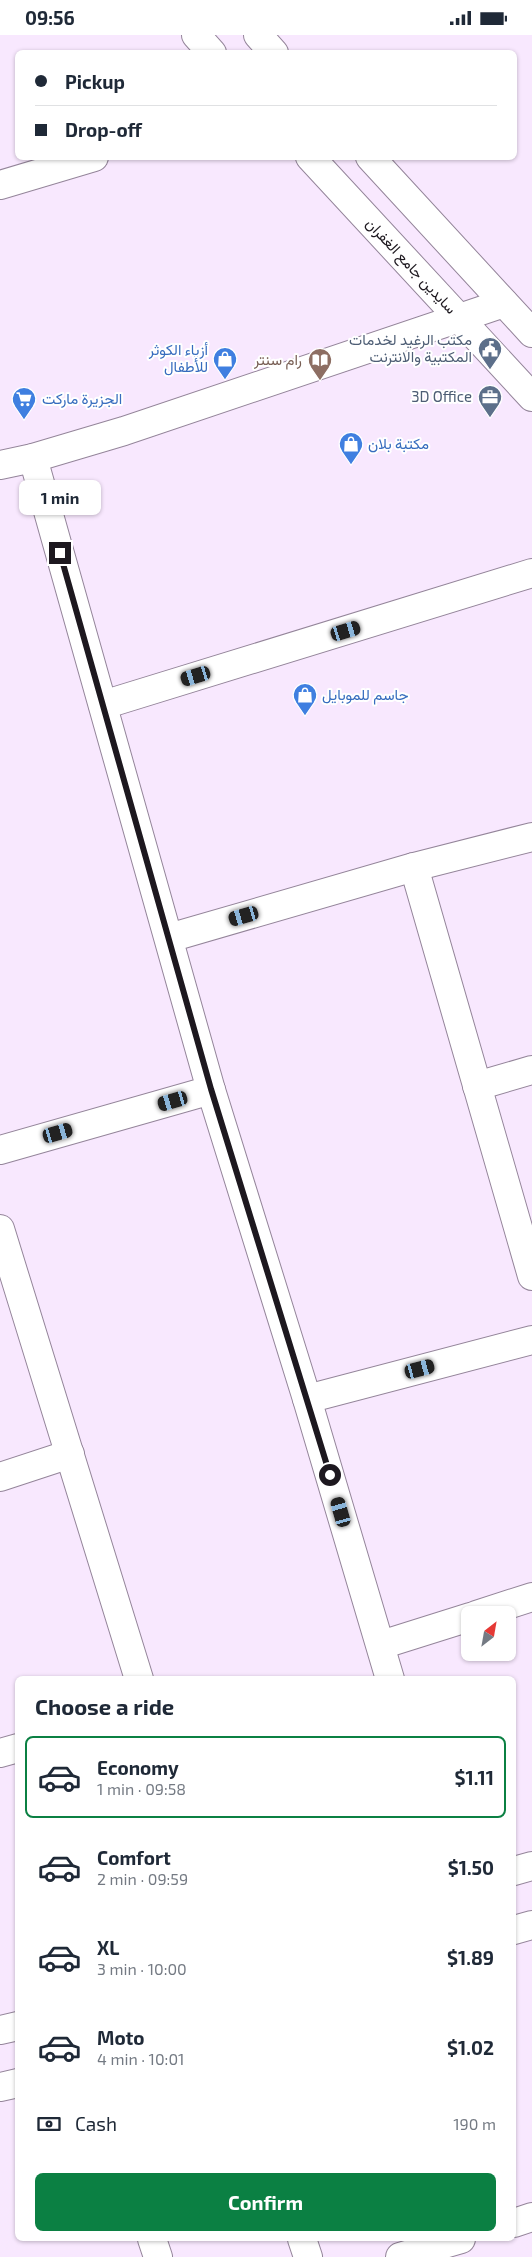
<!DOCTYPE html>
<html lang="en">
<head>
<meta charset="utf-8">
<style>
  body { margin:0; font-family:"Exo 2",Vazirmatn,sans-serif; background:#f2f2f3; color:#1f2937; height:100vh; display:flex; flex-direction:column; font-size:19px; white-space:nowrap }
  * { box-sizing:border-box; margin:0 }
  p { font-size:16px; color:#747a83 }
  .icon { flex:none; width:28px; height:28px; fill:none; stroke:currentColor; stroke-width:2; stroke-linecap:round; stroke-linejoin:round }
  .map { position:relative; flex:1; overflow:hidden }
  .sheet { position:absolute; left:15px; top:1641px; width:501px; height:565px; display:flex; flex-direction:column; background:#fff; border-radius:8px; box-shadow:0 1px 4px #0004 }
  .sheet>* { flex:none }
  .guide { position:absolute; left:15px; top:15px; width:502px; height:110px; border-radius:8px; box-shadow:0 1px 4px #0004; display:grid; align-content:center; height:110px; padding:0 20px; background:#fff }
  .needle { width:32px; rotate:31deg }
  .buttons { position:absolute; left:461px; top:1571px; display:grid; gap:10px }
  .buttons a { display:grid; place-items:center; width:55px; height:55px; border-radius:8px; background:#fff; box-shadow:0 1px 4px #0004; font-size:25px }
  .end { position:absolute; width:22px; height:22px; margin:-11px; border:6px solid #1d181f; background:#fff; box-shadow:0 0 0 2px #fff }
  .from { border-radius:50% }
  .bubble { position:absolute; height:35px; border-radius:8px; background:#fff; box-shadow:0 1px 4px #0004; font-size:16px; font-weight:700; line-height:35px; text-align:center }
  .car { position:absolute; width:15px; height:30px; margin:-15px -8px; border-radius:6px; box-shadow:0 0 4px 1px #0007; background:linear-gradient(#222 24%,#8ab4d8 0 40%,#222 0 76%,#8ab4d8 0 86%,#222 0) }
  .guide b { display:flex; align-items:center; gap:18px; height:48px; font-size:19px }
  .guide b+b { border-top:1px solid #e0e1e3 }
  .guide i { width:12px; height:12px; background:#1f2937 }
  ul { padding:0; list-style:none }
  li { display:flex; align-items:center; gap:15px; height:82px; margin:0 10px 8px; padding:0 10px; border:2px solid transparent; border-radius:8px }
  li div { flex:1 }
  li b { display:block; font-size:19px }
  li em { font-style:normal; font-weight:700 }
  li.selected { border-color:#0b8043 }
  li>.icon { width:45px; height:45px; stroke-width:1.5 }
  h2 { padding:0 20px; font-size:22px; line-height:60px }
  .pay { display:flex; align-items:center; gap:12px; height:55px; padding:0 20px; font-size:19px }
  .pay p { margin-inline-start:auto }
  .primary-button { display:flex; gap:10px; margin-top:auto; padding:10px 20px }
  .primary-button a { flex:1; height:58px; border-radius:8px; background:#0b8043; color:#fff; font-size:20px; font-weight:700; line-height:58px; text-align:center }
  .status { display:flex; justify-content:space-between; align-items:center; height:35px; padding:0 25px; background:#fff; direction:ltr }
  .status svg { height:14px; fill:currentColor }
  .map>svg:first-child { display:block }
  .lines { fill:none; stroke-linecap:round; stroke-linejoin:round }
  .street-casing { stroke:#94859a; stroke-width:30 }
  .secondary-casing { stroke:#94859a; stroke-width:30 }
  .street { stroke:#fff; stroke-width:28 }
  .secondary { stroke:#fff; stroke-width:28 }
  .route { stroke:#1d181f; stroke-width:6 }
  .labels { text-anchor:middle; stroke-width:4; stroke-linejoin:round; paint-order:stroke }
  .street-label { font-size:15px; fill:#1d181f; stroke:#fff }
  .service-label { font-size:15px; fill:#4e5e75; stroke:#fff; text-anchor:end }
  .shop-label { font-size:15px; fill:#366cbe; stroke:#fff; text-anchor:start }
  .education-label { font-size:15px; fill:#785e54; stroke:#fff; text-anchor:end }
</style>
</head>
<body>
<div class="status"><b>09:56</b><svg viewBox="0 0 49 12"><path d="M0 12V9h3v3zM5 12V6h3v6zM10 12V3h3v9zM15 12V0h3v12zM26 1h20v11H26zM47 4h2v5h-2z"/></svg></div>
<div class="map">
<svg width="532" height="2222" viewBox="0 0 532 2222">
  <rect width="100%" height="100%" fill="#f8e8fe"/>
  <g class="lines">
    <!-- street casing -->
    <g class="street-casing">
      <g id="street">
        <path d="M0,150L94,122"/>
        <path d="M33,423L211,1055L307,1364L390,1644"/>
        <path d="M0,430L33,423L124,396L504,268"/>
        <path d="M103,670L532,538"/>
        <path d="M414,832L532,1241"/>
        <path d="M169,903L414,832L532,802"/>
        <path d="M477,1051L532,1035"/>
        <path d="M0,1115L211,1055"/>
        <path d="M0,1194L139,1644"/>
        <path d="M307,1364L532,1305"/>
        <path d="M0,1442L70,1419"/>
        <path d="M476,1580L532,1562"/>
        <path d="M381,1610L470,1582"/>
        <path d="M0,1718L18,1713"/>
        <path d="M514,2188L532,2182"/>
        <path d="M152,2204L158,2222"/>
        <path d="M302,2204L308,2222"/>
        <path d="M400,2222L461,2204"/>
      </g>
    </g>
    <!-- secondary casing -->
    <g class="secondary-casing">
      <g id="secondary">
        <path d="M196,0L212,18"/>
        <path d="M258,0L274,18"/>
        <path d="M310,122L532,362"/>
        <path d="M370,122L532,298"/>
        <path d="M514,1836L532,1831"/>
        <path d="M514,1895L532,1890"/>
        <path d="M0,1995L18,1991"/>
        <path d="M0,2052L18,2048"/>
      </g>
    </g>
    <!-- street -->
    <use href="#street" class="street"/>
    <!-- secondary -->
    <use href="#secondary" class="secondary"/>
  </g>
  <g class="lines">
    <!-- route -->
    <path class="route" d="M60,518L211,1054L330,1440"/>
  </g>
  <!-- icons -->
  <defs>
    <g id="civic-pin" transform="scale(1.25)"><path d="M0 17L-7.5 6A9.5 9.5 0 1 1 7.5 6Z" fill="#5c6f8a" stroke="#fff"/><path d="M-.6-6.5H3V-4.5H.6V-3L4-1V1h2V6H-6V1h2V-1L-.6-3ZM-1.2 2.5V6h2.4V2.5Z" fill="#fff"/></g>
    <g id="shop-pin" transform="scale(1.25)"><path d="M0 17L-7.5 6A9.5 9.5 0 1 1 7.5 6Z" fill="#3f7fe0" stroke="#fff"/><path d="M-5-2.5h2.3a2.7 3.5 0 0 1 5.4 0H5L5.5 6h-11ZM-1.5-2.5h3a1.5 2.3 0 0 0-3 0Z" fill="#fff"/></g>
    <g id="library-pin" transform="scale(1.25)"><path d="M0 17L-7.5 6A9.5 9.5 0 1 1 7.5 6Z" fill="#8d6e63" stroke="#fff"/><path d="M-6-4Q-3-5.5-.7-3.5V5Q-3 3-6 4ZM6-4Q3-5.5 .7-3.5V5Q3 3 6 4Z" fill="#fff"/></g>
    <g id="office-pin" transform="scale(1.25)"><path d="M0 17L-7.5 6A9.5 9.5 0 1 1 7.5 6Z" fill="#5c6f8a" stroke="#fff"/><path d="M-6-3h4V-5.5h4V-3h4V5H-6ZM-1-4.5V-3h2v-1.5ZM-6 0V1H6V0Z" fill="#fff"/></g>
    <g id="supermarket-pin" transform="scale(1.25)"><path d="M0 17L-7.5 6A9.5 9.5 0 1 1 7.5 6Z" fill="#3f7fe0" stroke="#fff"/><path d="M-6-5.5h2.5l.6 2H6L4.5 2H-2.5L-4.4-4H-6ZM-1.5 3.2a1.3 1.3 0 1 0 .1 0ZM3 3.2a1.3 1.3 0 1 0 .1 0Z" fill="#fff"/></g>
  </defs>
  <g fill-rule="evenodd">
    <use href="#civic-pin" x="490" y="314"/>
    <use href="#shop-pin" x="225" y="324"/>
    <use href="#library-pin" x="320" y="325"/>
    <use href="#office-pin" x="490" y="362"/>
    <use href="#supermarket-pin" x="24" y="364"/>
    <use href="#shop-pin" x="351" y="409"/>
    <use href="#shop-pin" x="305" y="660"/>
  </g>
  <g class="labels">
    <!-- street labels -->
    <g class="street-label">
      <text transform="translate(411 231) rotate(47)" y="5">سايدين جامع الغفران</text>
    </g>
    <!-- service labels -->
    <g class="service-label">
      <text x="472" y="310">مكتب الرغيد لخدمات<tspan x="472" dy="17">المكتبية والانترنت</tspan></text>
      <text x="472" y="367">3D Office</text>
    </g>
    <!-- shop labels -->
    <g class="shop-label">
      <text x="208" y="320" text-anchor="end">أزياء الكوثر<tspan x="208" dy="17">للأطفال</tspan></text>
      <text x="42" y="369">الجزيرة ماركت</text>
      <text x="368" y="414">مكتبة بلان</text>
      <text x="322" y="665">جاسم للموبايل</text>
    </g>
    <!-- education labels -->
    <g class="education-label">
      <text x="302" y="330">رام سنتر</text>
    </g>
  </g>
</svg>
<div class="buttons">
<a><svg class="needle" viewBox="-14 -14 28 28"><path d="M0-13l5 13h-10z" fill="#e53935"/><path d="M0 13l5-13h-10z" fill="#747a83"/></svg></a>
</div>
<i class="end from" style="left:330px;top:1440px"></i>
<i class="end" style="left:60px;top:518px"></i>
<div class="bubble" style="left:19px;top:445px;width:82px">1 min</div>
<i class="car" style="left:346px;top:596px;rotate:73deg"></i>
<i class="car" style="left:196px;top:641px;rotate:253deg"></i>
<i class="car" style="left:244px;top:881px;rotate:254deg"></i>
<i class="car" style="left:173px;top:1066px;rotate:254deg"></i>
<i class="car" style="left:58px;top:1098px;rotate:74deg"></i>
<i class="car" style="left:420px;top:1334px;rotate:75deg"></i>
<i class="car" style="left:341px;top:1477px;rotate:344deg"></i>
<div class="guide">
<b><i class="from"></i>Pickup</b>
<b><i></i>Drop-off</b>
</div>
<section class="sheet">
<h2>Choose a ride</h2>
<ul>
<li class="selected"><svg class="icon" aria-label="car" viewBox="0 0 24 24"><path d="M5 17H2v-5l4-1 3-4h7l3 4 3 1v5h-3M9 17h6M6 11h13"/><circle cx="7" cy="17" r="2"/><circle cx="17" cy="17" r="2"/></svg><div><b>Economy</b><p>1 min · 09:58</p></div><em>$1.11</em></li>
<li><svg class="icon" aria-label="car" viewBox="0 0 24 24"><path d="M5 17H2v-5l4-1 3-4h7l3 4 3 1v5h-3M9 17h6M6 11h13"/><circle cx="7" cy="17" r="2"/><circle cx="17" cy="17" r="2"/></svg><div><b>Comfort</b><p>2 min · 09:59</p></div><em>$1.50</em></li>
<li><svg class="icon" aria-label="car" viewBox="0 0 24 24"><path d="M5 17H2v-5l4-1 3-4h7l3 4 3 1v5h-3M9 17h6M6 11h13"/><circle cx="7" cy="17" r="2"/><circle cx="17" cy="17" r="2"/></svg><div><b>XL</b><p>3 min · 10:00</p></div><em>$1.89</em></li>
<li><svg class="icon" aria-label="car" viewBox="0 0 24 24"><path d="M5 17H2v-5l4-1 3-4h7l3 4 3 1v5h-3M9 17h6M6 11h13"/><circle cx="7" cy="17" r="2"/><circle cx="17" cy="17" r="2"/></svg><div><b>Moto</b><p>4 min · 10:01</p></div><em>$1.02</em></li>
</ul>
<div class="pay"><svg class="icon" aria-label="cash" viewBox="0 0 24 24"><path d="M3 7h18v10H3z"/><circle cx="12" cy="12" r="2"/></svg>Cash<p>190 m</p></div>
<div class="primary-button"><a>Confirm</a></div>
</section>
</div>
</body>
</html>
